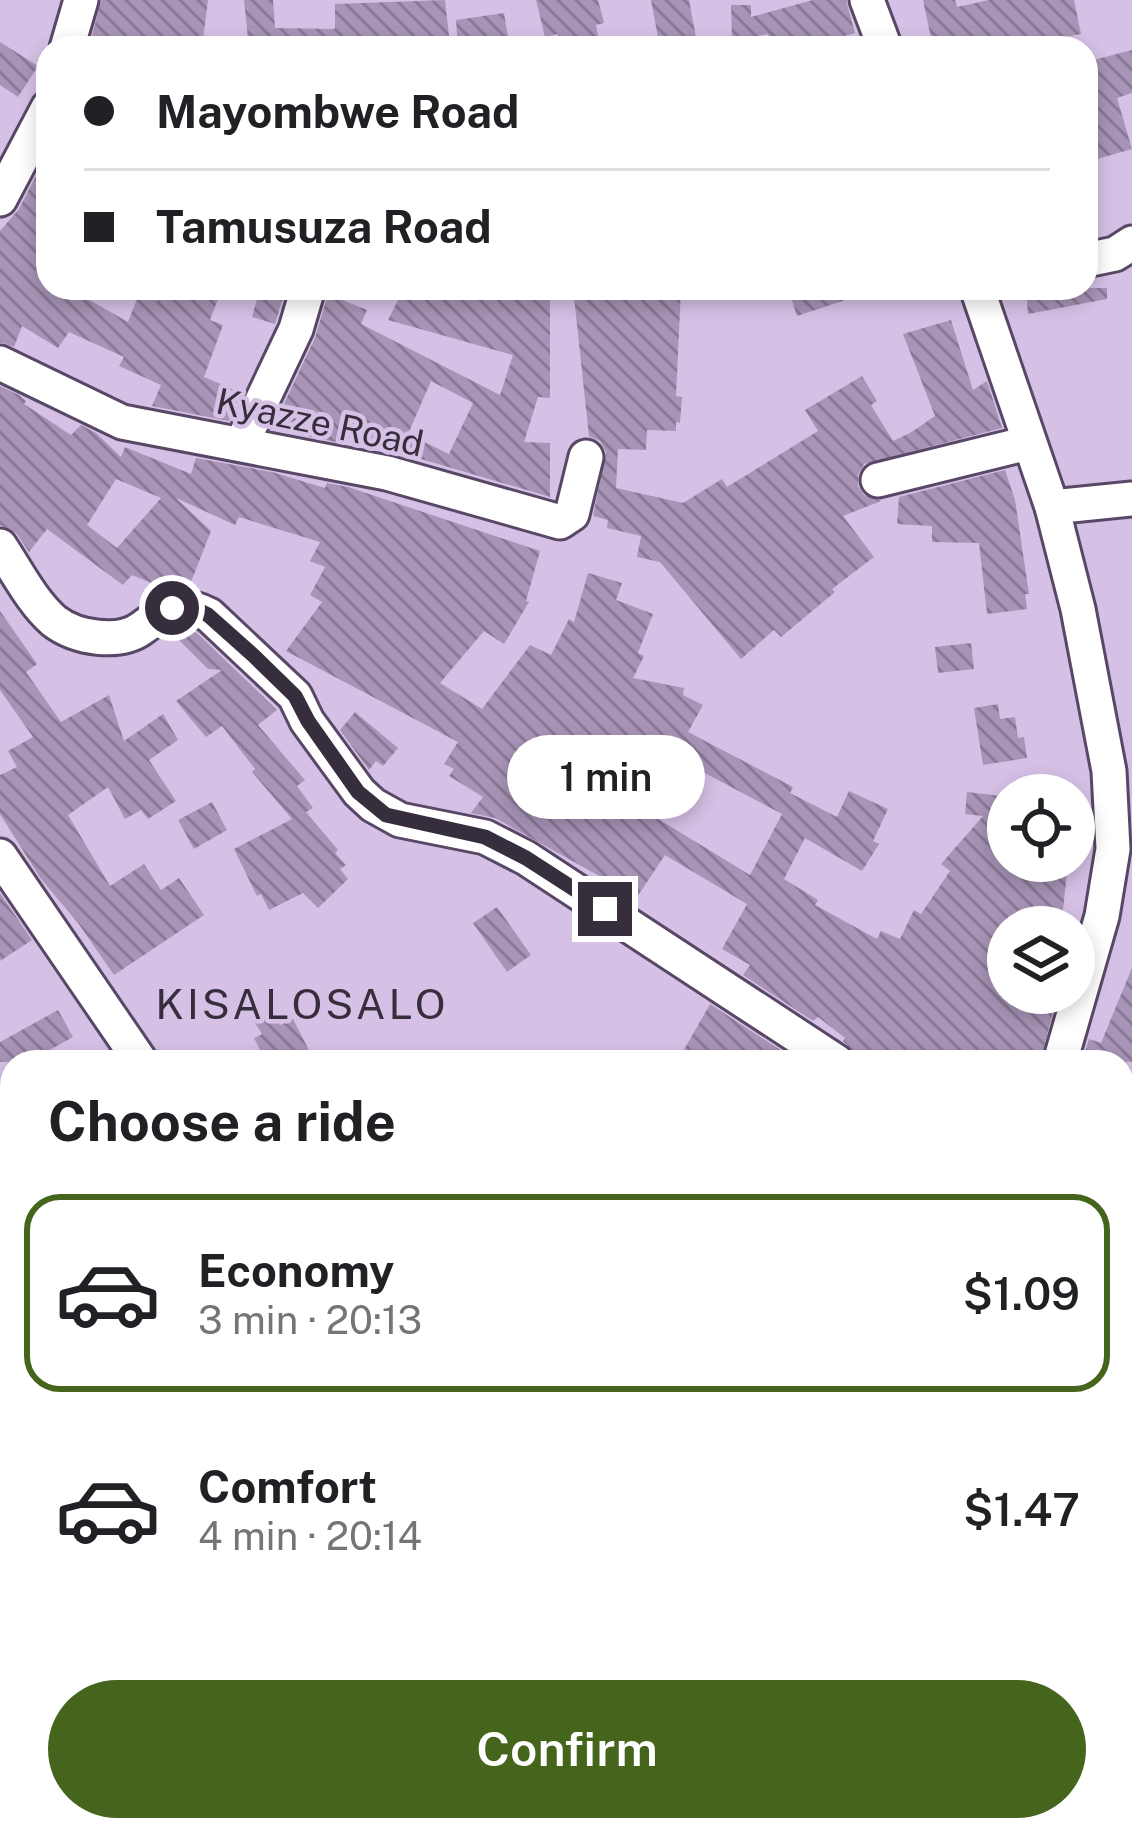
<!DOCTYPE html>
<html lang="en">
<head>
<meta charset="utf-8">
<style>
  body { margin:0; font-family:"Public Sans",sans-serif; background:#f6f6f6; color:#202124; height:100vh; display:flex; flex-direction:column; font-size:45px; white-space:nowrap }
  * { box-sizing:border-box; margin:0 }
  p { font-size:39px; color:#757577 }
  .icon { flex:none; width:66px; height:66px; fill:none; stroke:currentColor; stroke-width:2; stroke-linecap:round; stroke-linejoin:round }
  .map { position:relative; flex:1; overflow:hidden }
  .details { position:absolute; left:0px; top:1050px; width:1134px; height:792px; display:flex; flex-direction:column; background:#fff; border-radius:36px 36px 0 0; box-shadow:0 6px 18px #0003 }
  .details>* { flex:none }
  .banner { position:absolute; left:36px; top:36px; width:1062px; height:264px; border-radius:36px; box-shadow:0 6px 18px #0003; display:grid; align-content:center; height:264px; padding:0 48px; background:#fff }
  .controls { position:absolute; left:987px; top:774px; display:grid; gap:24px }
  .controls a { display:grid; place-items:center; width:108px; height:108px; border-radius:50%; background:#fff; box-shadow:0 6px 18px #0003; font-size:60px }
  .end { position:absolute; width:54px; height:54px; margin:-27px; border:15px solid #362e3c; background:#fff; box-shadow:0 0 0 6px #fff }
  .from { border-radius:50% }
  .bubble { position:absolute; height:84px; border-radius:42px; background:#fff; box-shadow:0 6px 18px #0003; font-size:39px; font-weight:600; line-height:84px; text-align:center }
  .banner b { display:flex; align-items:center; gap:42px; height:114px; font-size:45px }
  .banner b+b { border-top:3px solid #e0e0e0 }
  .banner i { width:30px; height:30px; background:#202124 }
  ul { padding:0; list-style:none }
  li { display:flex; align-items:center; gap:36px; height:198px; margin:0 24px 18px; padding:0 24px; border:6px solid transparent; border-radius:36px }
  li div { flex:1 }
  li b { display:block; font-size:45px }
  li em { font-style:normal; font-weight:600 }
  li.current { border-color:#44651b }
  li>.icon { width:108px; height:108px; stroke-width:1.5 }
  h2 { padding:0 48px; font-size:54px; line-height:144px }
  .cta { display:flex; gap:24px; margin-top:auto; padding:24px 48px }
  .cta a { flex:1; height:138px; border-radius:72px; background:#44651b; color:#fff; font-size:48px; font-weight:600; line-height:138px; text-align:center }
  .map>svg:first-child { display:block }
  .building { fill:url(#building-back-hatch); fill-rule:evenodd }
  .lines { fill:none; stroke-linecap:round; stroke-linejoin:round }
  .minor-casing { stroke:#594766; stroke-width:39 }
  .minor { stroke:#fff; stroke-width:33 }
  .route { stroke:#362e3c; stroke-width:15 }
  .labels { text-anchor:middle; stroke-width:9; stroke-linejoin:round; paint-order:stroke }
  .street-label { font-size:36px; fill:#362e3c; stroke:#d6c1e6 }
  .quarter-label { font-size:42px; letter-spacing:3px; fill:#362e3c; stroke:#d6c1e6 }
</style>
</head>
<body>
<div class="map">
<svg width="1132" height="1842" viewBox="0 0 1132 1842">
  <defs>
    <pattern id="building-back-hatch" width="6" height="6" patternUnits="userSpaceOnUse" patternTransform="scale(3)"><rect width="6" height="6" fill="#a894b7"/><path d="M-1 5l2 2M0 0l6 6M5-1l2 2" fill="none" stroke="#8a7996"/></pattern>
  </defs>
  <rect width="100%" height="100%" fill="#d6c1e6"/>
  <!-- building -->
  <g class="building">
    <path d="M101,0H208L202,48H89Z"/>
    <path d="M244,0H273L275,28L335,29V4L445,0L449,36L401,39V48H249Z"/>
    <path d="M536,0H598L604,23L596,25L600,48H560L558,34L545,37Z"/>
    <path d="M651,0H689L698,48H660Z"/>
    <path d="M813,0H846L855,33L801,48H772L768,34L732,41L731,5H751V17Z"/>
    <path d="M923,0H955L957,7L989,0H1074L1081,34L1008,48H933Z"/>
    <path d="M504,13L508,37L481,41V48H458L456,20Z"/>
    <path d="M0,42L38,66L18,97L0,85Z"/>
    <path d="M1132,50V93L1117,98L1132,149L1097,159L1086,137V120L1095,117L1086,85V62Z"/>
    <path d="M36,176L48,182V288H57L76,300L79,294L128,322L139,294L157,301L162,288H222L210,320L223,325L204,377L242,393L229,421L152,406L161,385L119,366L124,357L69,332L58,348L22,326L14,347L0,342V231L19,209Z"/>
    <path d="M260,288H286L275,324L252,317Z"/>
    <path d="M404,288H550V398L538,397L524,442L550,443V497L343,436L341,443L272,429L315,338L328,294L367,310L361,324L500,395L513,355L388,320ZM431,381L473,403L449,454L408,434Z"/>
    <path d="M573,288L681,289L676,396L682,397L680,423L676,422V431L647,430L646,450L618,449L616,488L683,503L722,479L727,487L818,431L805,410L862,376L877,401L871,405L893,441L910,433L935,416L903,334L951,320L973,390L987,381L1002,428L864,464L858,475V486L864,495L881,501L843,516L874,557L832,589L835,592L781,637L774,630L741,659L660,562L637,557L641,536L607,528L608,520L593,516L606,452L600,441L589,436Z"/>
    <path d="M788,288H869L870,292L797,316Z"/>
    <path d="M1026,288H1107V299L1028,314Z"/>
    <path d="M0,386L19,395L26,401L24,404L71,435L81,425L96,433L121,457L125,447L191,474L196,458L272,472L325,488L327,483L348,487L540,551L526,601L529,602L504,644L484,631L440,683L482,709L530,645L551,655L569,619L574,622L588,573L622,583L616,600L653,614L638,653L644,656L633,678L684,688L683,695L703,705L688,732L793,787L790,793L837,817L849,791L888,809L873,841L879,844L862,871L805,838L784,879L818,900L815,905L877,939L881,931L900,939L914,910L921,914L950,871L941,864L983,816L965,814L967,792L1001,796L999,813L1008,814V861H1053L1052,871L1067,873L1061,927H1008V993H1058L1040,1062H858L855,1052L843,1041L845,1038L818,1017L813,1021L743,975L750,965L722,949L747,904L665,855L637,897L495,818L471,813L483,797L449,776L454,769L444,764L458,742L286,651L322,602L310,595L325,567L310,561L320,542L239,517L235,525L176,498L211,531L189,587L166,589L132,575L123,585L47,529L29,552L17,534L0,525ZM116,479L161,498L117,548L87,525ZM686,763L782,814L750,875L655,817L662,807L658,805Z"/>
    <path d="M1005,470L1015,500L1029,594H1025L1027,609L987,614L979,543L932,542V526L897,524L899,497Z"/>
    <path d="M0,611L37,664L26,672L61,722L109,695L124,741L163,714L178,740L149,760L176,801L148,819L141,810L125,819L108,787L68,815L110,886L144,864L161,890L179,878L204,915L114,975L78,923L41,879L0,814V775L17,767L8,751L33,737L0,690Z"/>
    <path d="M185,629L197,633L277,710L258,725L305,780L297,786L313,808L306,812L338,850L335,853L346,865L340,869L348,879L318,908L303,893L269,910L261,894L257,896L234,849L292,819L252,772L255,769L222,726L206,737L176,701L222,670L208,669L172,633Z"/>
    <path d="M971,643L974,669L938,673L935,647Z"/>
    <path d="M998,704L1000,719L1015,717L1018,738L1024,737L1027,758L983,765L974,708Z"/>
    <path d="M355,712L398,748L383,766L376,761L369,770L340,730Z"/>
    <path d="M212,802L227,830L194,849L178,820Z"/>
    <path d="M0,893L32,940L0,961Z"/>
    <path d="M497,907L531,955L507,972L473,923Z"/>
    <path d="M1132,968V1062H1082L1089,1039L1101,1043Z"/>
    <path d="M710,1004L713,1006L785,1053L777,1062H677Z"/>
    <path d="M58,1010L73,1037L28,1062H0V1042Z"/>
    <path d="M270,1013L280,1025L293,1019L315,1062H266L254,1038L262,1034L255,1023Z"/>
  </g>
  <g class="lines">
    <!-- minor casing -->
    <g class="minor-casing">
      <g id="minor">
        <path d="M867,0L885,48"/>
        <path d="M67,48L81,0"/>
        <path d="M0,199L48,108"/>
        <path d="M1086,260L1115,254L1132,243"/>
        <path d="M977,288L1052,507L1078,609L1109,771L1113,849L1102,916L1060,1062"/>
        <path d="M0,363L122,422L387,473L560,522L572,514L586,457"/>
        <path d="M242,443L296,329L308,288"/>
        <path d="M878,480L1028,443"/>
        <path d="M1052,507L1132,499"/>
        <path d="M0,546C16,570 32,602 54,621C76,638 119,645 142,628C167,610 177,599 209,615L295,696L307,721L359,792L373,805L400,820L485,837L526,858L837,1062"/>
        <path d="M0,856L141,1062"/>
        <path d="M0,1120L12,1112"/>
        <path d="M1122,1300H1132"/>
        <path d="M1122,1624L1132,1626"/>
        <path d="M0,1628L12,1622"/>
        <path d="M92,1830L97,1842"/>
        <path d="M591,1830L595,1842"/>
        <path d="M960,1842L969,1830"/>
      </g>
    </g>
    <!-- minor -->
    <use href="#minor" class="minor"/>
  </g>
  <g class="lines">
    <!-- route -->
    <path class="route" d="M172,608L198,610L208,615L254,656L295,696L308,721L358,792L386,815L485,837L526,858L605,909"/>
  </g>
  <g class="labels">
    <!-- street labels -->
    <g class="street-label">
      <text transform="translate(320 422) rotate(12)" y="13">Kyazze Road</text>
    </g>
    <!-- quarter labels -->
    <g class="quarter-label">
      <text x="302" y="1019">KISALOSALO</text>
    </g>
  </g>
</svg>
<div class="controls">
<a><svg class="icon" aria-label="locate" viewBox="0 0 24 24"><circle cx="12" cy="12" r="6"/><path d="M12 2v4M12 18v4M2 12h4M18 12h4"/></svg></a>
<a><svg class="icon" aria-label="layers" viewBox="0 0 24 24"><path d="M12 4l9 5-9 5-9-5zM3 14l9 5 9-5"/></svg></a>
</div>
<i class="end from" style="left:172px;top:608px"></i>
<i class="end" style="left:605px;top:909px"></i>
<div class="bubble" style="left:507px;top:735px;width:198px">1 min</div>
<div class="banner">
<b><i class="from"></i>Mayombwe Road</b>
<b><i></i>Tamusuza Road</b>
</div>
<section class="details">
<h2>Choose a ride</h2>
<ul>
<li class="current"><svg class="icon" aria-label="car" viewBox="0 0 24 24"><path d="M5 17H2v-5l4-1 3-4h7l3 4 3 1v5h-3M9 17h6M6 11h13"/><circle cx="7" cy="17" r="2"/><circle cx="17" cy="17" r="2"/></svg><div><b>Economy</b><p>3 min · 20:13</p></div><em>$1.09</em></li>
<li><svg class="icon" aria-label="car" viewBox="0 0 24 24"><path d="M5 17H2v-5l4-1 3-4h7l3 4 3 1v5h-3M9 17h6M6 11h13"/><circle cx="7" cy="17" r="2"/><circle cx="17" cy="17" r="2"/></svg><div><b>Comfort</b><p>4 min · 20:14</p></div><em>$1.47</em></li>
</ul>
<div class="cta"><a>Confirm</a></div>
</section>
</div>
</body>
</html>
